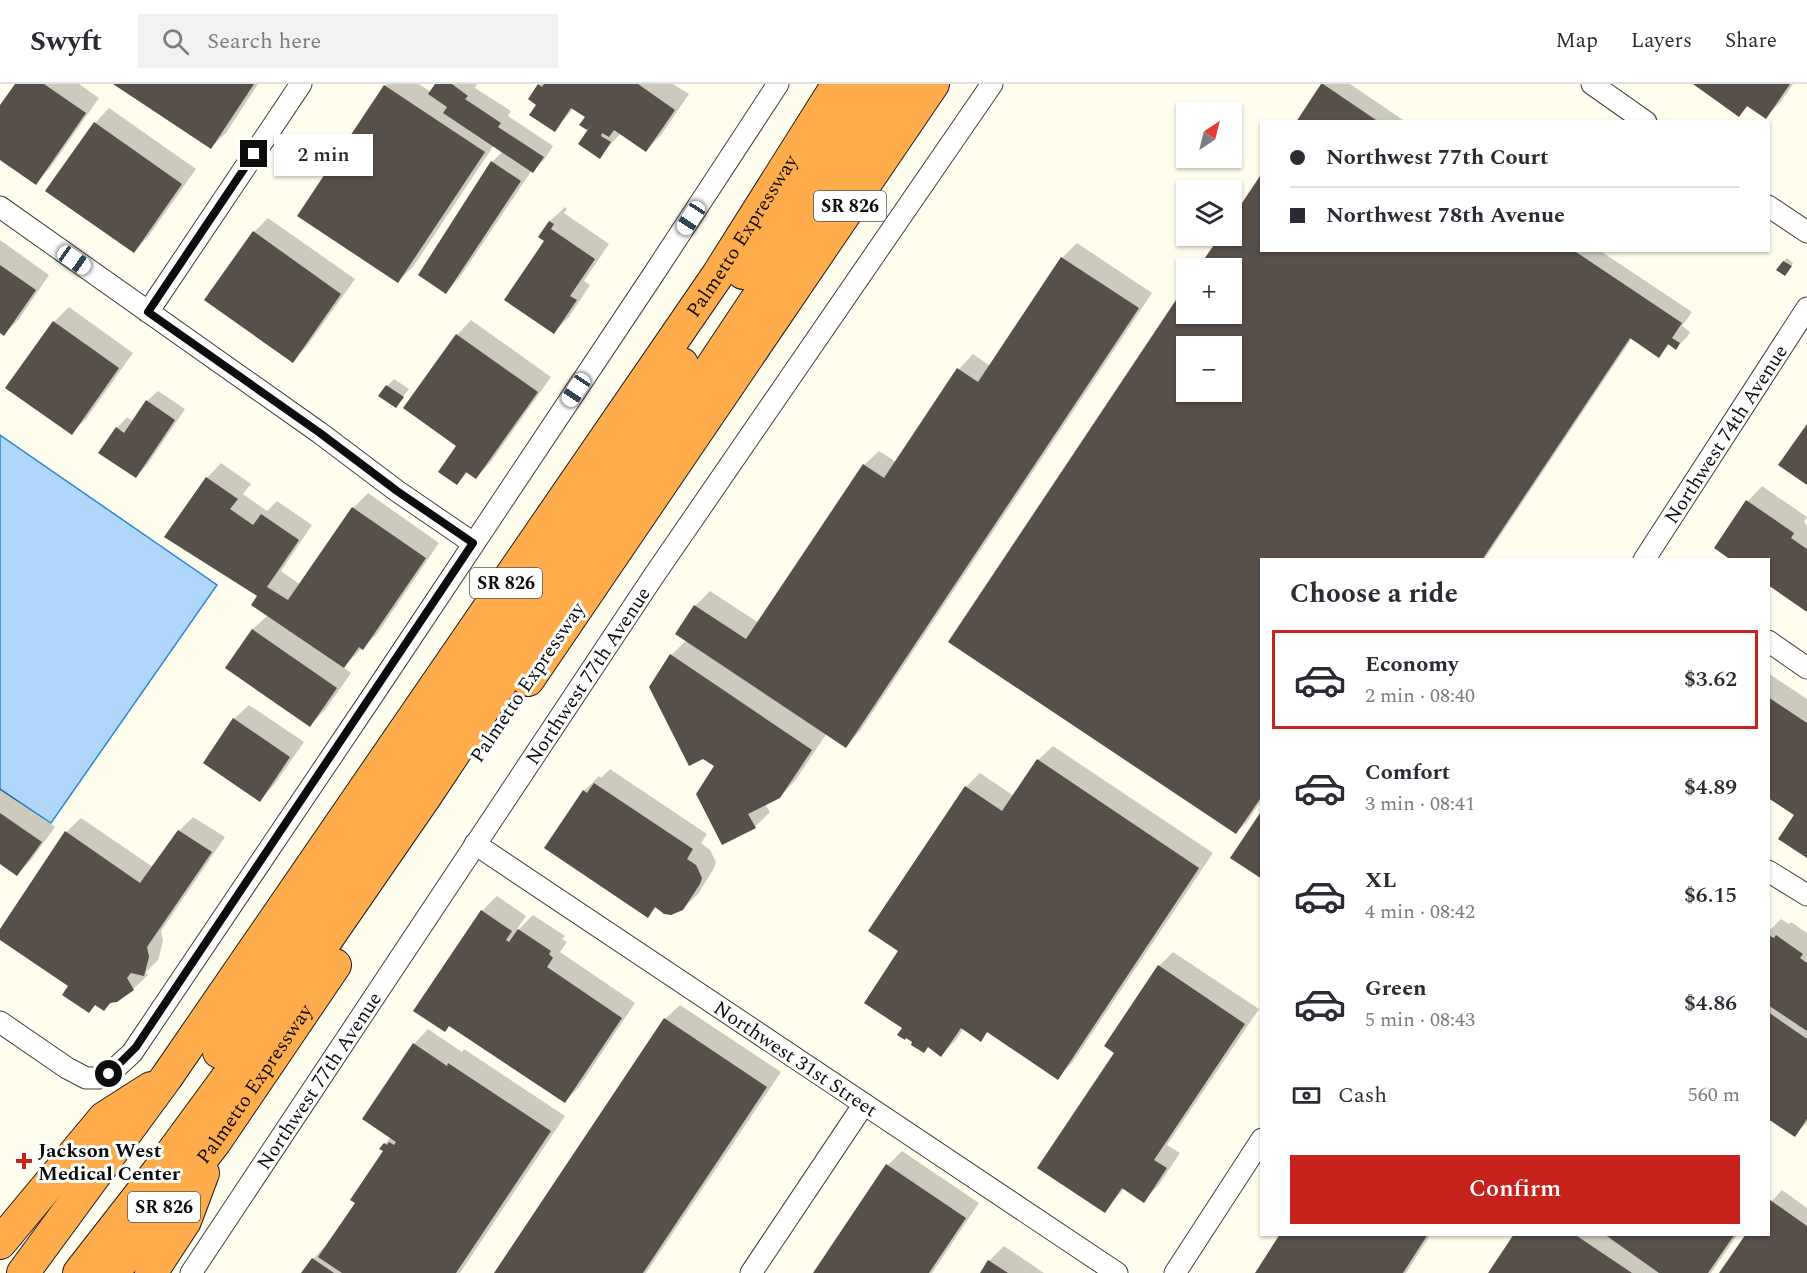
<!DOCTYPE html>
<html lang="en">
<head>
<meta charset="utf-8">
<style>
  body { margin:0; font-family:Spectral,serif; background:#f2f2f3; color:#2b2b33; height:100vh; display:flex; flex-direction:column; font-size:22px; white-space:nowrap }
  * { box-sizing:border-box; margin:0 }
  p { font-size:20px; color:#7c7c81 }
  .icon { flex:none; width:33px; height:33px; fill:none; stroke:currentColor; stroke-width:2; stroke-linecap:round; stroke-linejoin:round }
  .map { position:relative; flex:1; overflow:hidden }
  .panel { position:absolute; left:1260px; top:474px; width:510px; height:678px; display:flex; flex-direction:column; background:#fff; border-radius:0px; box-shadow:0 2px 4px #0004 }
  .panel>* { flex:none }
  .banner { position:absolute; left:1260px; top:36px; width:510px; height:132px; border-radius:0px; box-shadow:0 2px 4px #0004; display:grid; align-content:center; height:132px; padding:0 30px; background:#fff }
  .needle { width:39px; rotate:35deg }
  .controls { position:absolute; left:1176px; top:18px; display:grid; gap:12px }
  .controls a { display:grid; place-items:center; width:66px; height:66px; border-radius:0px; background:#fff; box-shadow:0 2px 4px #0004; font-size:30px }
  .end { position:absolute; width:27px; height:27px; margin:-14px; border:8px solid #0d0d0d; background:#fff; box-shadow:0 0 0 3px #fff }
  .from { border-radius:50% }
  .bubble { position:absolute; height:42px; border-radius:0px; background:#fff; box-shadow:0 2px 4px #0004; font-size:20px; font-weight:600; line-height:42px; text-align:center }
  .car { position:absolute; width:18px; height:36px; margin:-18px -9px; border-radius:8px; box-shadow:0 0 4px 2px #0007; background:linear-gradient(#fff 24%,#345 0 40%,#fff 0 76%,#345 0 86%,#fff 0) }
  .banner b { display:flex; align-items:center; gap:21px; height:57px; font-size:22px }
  .banner b+b { border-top:2px solid #e1e1e2 }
  .banner i { width:15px; height:15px; background:#2b2b33 }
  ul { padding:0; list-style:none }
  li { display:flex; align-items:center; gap:18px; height:99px; margin:0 12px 9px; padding:0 18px; border:3px solid transparent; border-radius:0px }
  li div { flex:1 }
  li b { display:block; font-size:22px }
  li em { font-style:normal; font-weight:600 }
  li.current { border-color:#c7221b }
  li>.icon { width:54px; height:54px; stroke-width:1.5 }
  h2 { padding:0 30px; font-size:27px; line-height:72px }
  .pay { display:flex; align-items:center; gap:15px; height:66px; padding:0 30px; font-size:22px }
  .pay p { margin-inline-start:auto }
  .primary-button { display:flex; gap:12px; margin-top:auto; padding:12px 30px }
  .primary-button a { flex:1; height:69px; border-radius:0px; background:#c7221b; color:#fff; font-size:24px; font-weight:600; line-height:69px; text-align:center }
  header { display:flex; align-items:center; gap:36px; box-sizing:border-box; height:84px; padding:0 30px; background:#fff; border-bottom:2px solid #e1e1e2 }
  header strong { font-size:28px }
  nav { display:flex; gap:33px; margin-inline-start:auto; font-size:21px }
  .search { width:420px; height:54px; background:#f2f2f3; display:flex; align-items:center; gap:15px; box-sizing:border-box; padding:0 21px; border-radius:0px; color:#7c7c81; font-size:22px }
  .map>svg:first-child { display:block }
  .water { fill:#aed7fa; stroke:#2f85d7; stroke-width:1.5 }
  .shadow { fill:#0003; fill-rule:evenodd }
  .building { fill:#574f49; fill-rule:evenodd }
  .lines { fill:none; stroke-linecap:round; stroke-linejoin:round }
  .minor-casing { stroke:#404040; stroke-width:23 }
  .highway-casing { stroke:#1e1e1e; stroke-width:34 }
  .minor { stroke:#fff; stroke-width:21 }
  .highway { stroke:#ffad4c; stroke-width:32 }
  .route { stroke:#0d0d0d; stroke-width:8 }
  .poi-dot { fill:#c7221b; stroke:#fff; stroke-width:2 }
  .labels { text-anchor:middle; stroke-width:6; stroke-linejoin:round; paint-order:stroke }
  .shield { fill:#fff; stroke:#565656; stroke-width:1.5 }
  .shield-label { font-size:18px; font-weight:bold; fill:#0d0d0d }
  .street-label { font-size:20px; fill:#0d0d0d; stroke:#fff }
  .poi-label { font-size:20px; font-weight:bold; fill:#0d0d0d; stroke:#fff; text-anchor:start }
</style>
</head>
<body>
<header>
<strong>Swyft</strong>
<div class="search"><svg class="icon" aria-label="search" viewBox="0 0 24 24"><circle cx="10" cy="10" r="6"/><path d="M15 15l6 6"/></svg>Search here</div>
<nav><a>Map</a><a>Layers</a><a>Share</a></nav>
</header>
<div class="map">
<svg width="1807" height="1189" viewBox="0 0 1807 1189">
  <rect width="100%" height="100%" fill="#fffded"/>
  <!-- water -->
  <path class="water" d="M0,351L217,501L51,739L0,705Z"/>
  <!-- shadow -->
  <g class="shadow">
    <path d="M17,0H79L99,14L50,84L35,99L0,74V24Z"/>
    <path d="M116,0H258L226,49L211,63Z"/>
    <path d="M387,0H419L431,8L437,0H477L475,4L511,27L508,32L553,62L544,76L532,86L460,193L446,208L420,190L492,78L503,67L494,61L413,183L398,197L385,2Z"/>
    <path d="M540,0H673L689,10L661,51L646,66L621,49L599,73L589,47L581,41L587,32L574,24L554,46L538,20Z"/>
    <path d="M1323,0H1350L1406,38H1298Z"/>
    <path d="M1696,0H1793L1780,19L1765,33L1749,21L1739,31Z"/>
    <path d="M109,24L196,85L148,153L134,167L95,39Z"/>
    <path d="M1262,92V166H1599L1692,228L1682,242L1690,248L1687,253L1676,264L1670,260L1659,272L1632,254L1484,476H1262V715L1247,738L1236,748L950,558L1186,204V230H1232V184H1200L1222,152H1232V137ZM1186,262H1232V308H1186Z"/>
    <path d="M565,123L567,125L564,129L609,160L584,197L590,201L569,233L554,248L546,156L540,152L550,137Z"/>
    <path d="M268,134L355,195L307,262L293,277L254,148Z"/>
    <path d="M0,156L49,191L19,235L4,250L0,247Z"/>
    <path d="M1077,159L1152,209L860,647L846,662L827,649L795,697L779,713L765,720L770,728L755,743L716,681L671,571L687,556L677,549L695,522L710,507L759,539L864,381L879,367L896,378L959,285L973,270L990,282L1063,173Z"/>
    <path d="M1787,174L1793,179L1788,187L1784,177Z"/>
    <path d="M69,223L133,269L86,335L72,349L54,238Z"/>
    <path d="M471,236L551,293L490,379L476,393L468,388L457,400L458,362L405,324L457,251Z"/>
    <path d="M394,295L409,305L396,322L387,302Z"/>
    <path d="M158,307L185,325L147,381L136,392L117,344L127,333L134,338L147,317Z"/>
    <path d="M221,379L251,400L243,410L267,427L277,417L312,441L281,487L301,501L353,424L368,409L439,459L377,550L343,583L351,589L325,626L310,641L227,583L253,545L268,531L207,394Z"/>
    <path d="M1762,402L1807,433L1804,438L1807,441V526L1768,476L1716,463L1748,417Z"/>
    <path d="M1768,589L1807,615V772L1796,731L1768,712Z"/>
    <path d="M249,621L304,658L274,701L260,716L234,635Z"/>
    <path d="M1053,662L1213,769L1072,979L1057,994L988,948L980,956L964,944L956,956L941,971L929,962L915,958L904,943L900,867L966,703L980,689L1014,712L1038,676Z"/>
    <path d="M610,685L707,750L701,759L710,766L716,778L714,784L698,810L682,825L656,823L647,832L584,707L599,692L601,694Z"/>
    <path d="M0,704L55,743L31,776L17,790L0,778Z"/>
    <path d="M193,733L225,753L161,847L163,857L158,876L146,888L148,891L133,905L113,917L104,926L96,920L89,927L70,902L0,854V847L66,748L81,734L153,783L179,747Z"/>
    <path d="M497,812L526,832L517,845L518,846L533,831L565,852L562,855L567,858L560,868L635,919L579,1003L565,1017L450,941L445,946L482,827Z"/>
    <path d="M1781,835L1789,840L1791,838L1807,849V1039L1794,1051L1768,1033V848Z"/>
    <path d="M1173,868L1259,925L1167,1061L1180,1069L1158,1102L1143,1117L1125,1104L1104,1127L1117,968L1159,882Z"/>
    <path d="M680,921L781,988L646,1189H496L665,935Z"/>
    <path d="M428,945L462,968L464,965L565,1032L460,1189H303L313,1175L327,1160L357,1118L385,1067V1060L391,1053L414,960Z"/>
    <path d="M902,1067L979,1119L932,1189H815L888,1081Z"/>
    <path d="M1782,1106L1807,1124V1189H1721L1768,1150V1121Z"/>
    <path d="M1282,1150H1431L1406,1189H1257Z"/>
    <path d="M1516,1150H1738L1711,1189H1490Z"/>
    <path d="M1004,1162L1044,1189H981L989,1177Z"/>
  </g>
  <!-- building -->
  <g class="building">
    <path d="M15,0H44L86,29L36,101L0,76V21Z"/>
    <path d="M113,0H254L211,65Z"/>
    <path d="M435,0H452L468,12L465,15L501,39L498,43L544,73L533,89L443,29L447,23L428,10Z"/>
    <path d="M538,0L542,3L544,0H638L675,26L646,68L614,46L609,53L602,49L601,52L611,58L600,75L578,60L591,41L587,46L579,41L585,33L571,24L555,48L529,31L536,21L528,15Z"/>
    <path d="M1321,0H1323L1379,38H1296Z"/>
    <path d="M1693,0H1790L1766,35L1747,22L1739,33Z"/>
    <path d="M384,1L485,68L398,199L297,132Z"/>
    <path d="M94,38L182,100L134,169L45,107Z"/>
    <path d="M491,77L521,97L446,210L418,191Z"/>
    <path d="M1262,89V166H1573L1682,239L1672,254L1680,259L1676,266L1668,260L1659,274L1630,254L1482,476H1262V712L1236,750L948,558L1186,201V230H1232V184H1198L1220,152H1232V134ZM1186,262H1232V308H1186Z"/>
    <path d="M549,137L554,140L551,145L595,175L570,212L577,216L554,250L504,216L544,157L538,153Z"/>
    <path d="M253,147L341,210L293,279L204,216Z"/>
    <path d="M1061,173L1139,224L846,664L675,550L694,521L746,555L863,380L884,394L957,284L978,298Z"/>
    <path d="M1783,177L1792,182L1785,192L1776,186Z"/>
    <path d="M0,181L36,206L4,252L0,249Z"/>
    <path d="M53,237L119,284L72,351L5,304Z"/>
    <path d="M456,250L538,308L476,395L466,388L457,401L438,388L456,362L403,324Z"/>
    <path d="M386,301L404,313L396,324L378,312Z"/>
    <path d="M146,316L175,336L136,394L98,369L116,343L124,349Z"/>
    <path d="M1807,340V401L1778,381Z"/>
    <path d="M206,393L238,415L230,425L253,441L261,430L299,456L267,503L288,516L352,423L426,474L363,566L359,563L344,584L251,521L257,512L164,453Z"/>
    <path d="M1746,416L1794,449L1791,454L1807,465V528L1768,501V476H1731L1714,464Z"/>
    <path d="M252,545L337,604L310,643L225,584Z"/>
    <path d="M670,570L812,666L780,714L748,730L756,744L722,761L696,710L714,682L703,675L689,682L649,603Z"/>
    <path d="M1768,613L1807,639V774L1778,755L1794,731L1768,714Z"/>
    <path d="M233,634L290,673L260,718L203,679Z"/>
    <path d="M1037,675L1199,784L1058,996L987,948L981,958L961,944L941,973L928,963L924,969L911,961L912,958L906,954L905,956L897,951L902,944L864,919L898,867L868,847L965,702L1002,727Z"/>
    <path d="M594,699L693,765L687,775L696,781L702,794L700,800L683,826L671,831L664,830L655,823L648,834L544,764L583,706L587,709Z"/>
    <path d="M1262,726V795L1230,774Z"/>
    <path d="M0,729L42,758L17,792L0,780Z"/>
    <path d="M178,746L212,768L147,863L149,873L144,892L131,889L127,894L134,906L117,918L110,919L104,927L95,921L89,929L62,911L68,902L0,856V845L65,747L140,799Z"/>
    <path d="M481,826L512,847L506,856L509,858L518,845L551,867L549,870L553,874L547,883L622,934L565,1019L449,942L445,948L413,927Z"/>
    <path d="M1768,851L1774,854L1776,851L1803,870L1800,874L1807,879V947L1768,921Z"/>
    <path d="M1158,881L1245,940L1154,1076L1167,1084L1144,1119L1122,1104L1105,1129L1037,1084L1114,969L1104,962Z"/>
    <path d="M1768,928L1807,955V1035L1795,1053L1768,1035Z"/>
    <path d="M664,934L767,1003L643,1189H494Z"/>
    <path d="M413,959L447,982L448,979L551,1047L456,1189H342L318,1173L355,1119L350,1116L383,1067L379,1065L384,1059L387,1061L389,1058L394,1061L396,1058L362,1035Z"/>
    <path d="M886,1080L966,1134L929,1189H813Z"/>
    <path d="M1770,1116L1807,1142V1189H1719L1746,1150H1768Z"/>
    <path d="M1280,1150H1428L1403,1189H1255Z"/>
    <path d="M1514,1150H1574L1632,1189H1488Z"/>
    <path d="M1604,1150H1735L1708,1189H1659Z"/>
    <path d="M312,1174L334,1189H301Z"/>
    <path d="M988,1176L1008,1189H980Z"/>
  </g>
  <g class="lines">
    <!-- minor casing -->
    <g class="minor-casing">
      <g id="minor">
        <path d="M1592,0L1646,38"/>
        <path d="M1768,122L1807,148"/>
        <path d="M0,123L320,349L397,407L473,459"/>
        <path d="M148,228L301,0"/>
        <path id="s1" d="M1644,476L1807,224"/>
        <path d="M1768,557L1807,584"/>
        <path id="s2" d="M475,760L1117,1189"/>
        <path d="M1768,787L1807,811"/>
        <path d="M0,938L67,984L86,994H99L109,990L132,969L371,614L653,191L778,0"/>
        <path id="s3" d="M191,1189L653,493L992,0"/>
        <path d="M751,1189L864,1020"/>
        <path d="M1175,1189L1262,1055"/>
      </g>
    </g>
    <!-- highway casing -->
    <g class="highway-casing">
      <g id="highway">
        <path d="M743,189L869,0"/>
        <path d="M528,596L933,0"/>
        <path d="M219,968L404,698L682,280"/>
        <path d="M0,1159L104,1034L151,1004"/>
        <path id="s4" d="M23,1189L166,994L717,192L838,0"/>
        <path d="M79,1189L160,1085L296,900L425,713L900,0"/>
        <path id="s5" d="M113,1189L215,1058L335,881"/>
        <path d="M151,1189L185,1137L203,1089"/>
      </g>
    </g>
    <!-- minor -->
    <use href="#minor" class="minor"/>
    <!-- highway -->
    <use href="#highway" class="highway"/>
  </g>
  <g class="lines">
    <!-- route -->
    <path class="route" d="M109,990L136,963L473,459L397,407L320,349L148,228L254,70"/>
  </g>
  <!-- markers -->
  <path class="poi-dot" d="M21 1068h6v6h6v6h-6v6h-6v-6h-6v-6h6z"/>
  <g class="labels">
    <!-- shield labels -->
    <g class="shield">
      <rect x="814" y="107" width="72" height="30" rx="4.5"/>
      <rect x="470" y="484" width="72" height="30" rx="4.5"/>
      <rect x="128" y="1108" width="72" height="30" rx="4.5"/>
    </g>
    <g class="shield-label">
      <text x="850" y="128">SR 826</text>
      <text x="506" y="505">SR 826</text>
      <text x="164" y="1129">SR 826</text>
    </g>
    <!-- street labels -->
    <g class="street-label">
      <text dy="7" stroke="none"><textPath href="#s4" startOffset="1262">Palmetto Expressway</textPath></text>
      <text dy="7" stroke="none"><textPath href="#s1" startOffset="150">Northwest 74th Avenue</textPath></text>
      <text dy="7" stroke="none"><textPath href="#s3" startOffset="717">Northwest 77th Avenue</textPath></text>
      <text transform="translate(527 598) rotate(-56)" y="7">Palmetto Expressway</text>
      <text dy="7" stroke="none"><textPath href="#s2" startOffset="386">Northwest 31st Street</textPath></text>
      <text dy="7" stroke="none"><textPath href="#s3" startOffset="231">Northwest 77th Avenue</textPath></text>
      <text dy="7" stroke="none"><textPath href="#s5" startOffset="236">Palmetto Expressway</textPath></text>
    </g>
    <!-- poi labels -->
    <g class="poi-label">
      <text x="38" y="1073">Jackson West<tspan x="38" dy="23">Medical Center</tspan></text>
    </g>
  </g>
</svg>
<div class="controls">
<a><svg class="needle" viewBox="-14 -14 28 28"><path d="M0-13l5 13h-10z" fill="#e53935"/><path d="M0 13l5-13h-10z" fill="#7c7c81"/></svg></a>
<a><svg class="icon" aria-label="layers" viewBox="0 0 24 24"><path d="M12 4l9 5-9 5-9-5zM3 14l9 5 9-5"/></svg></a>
<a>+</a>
<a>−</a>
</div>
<i class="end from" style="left:109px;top:990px"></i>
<i class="end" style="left:254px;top:70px"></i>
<div class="bubble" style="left:274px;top:50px;width:99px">2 min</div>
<i class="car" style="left:691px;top:134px;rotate:213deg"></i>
<i class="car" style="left:74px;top:176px;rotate:125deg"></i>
<i class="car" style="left:576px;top:306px;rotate:214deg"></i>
<div class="banner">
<b><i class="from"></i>Northwest 77th Court</b>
<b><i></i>Northwest 78th Avenue</b>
</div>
<section class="panel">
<h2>Choose a ride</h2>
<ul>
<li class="current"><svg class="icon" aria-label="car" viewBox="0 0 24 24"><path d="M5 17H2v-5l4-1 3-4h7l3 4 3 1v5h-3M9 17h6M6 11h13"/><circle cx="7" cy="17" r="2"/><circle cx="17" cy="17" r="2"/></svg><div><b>Economy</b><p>2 min · 08:40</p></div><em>$3.62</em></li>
<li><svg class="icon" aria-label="car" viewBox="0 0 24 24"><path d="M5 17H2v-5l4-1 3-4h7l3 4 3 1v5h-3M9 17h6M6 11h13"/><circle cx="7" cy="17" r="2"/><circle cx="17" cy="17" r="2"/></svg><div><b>Comfort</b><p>3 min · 08:41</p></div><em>$4.89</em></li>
<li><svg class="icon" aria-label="car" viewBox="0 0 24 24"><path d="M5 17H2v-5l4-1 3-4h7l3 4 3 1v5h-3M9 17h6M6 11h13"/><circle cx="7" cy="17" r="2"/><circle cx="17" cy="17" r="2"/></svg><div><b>XL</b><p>4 min · 08:42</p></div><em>$6.15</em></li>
<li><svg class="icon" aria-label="car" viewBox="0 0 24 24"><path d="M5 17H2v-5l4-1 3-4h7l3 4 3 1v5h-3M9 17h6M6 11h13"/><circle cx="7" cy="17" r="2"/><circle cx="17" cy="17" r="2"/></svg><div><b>Green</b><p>5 min · 08:43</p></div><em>$4.86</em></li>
</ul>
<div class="pay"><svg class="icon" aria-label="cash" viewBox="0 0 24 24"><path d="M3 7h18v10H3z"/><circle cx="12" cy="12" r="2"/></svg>Cash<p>560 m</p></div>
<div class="primary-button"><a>Confirm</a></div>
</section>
</div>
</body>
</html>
